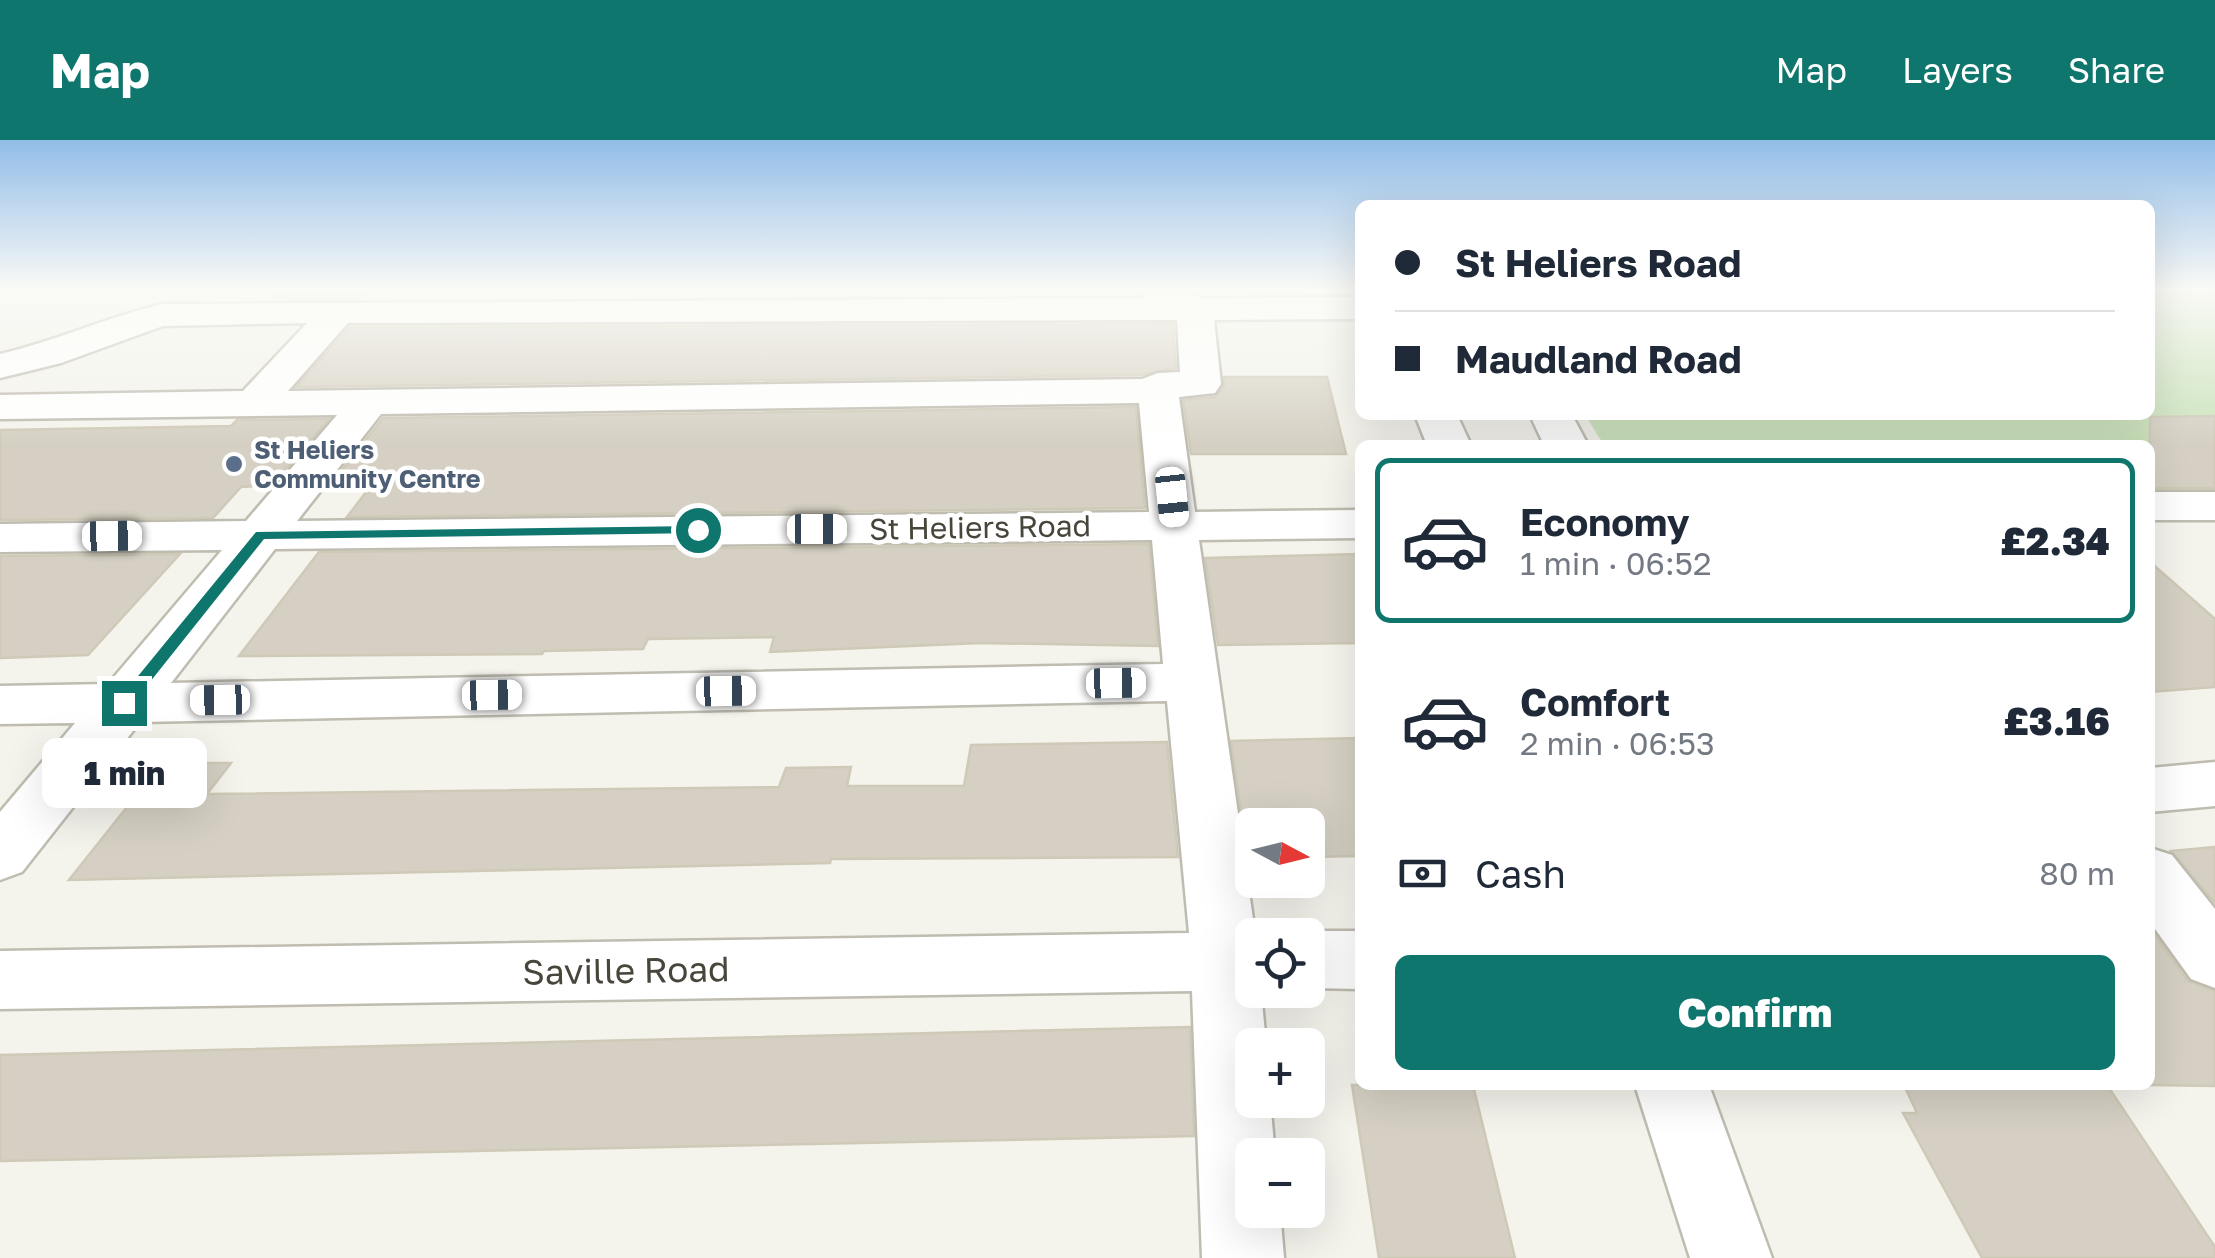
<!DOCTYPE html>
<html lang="en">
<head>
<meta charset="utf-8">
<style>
  body { margin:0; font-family:"Golos Text",sans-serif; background:#f2f2f3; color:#1f2937; height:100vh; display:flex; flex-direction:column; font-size:38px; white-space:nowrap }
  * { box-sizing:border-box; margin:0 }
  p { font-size:32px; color:#747a83 }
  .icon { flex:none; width:55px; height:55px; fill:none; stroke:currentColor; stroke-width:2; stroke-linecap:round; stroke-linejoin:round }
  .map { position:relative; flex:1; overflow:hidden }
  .panel { position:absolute; left:1355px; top:300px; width:800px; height:650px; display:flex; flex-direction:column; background:#fff; border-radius:15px; box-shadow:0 10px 40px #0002 }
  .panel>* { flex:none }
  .hud { position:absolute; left:1355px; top:60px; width:800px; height:220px; border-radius:15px; box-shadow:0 10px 40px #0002; display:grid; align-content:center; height:220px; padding:0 40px; background:#fff }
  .needle { width:65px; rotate:97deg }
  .controls { position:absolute; left:1235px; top:668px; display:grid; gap:20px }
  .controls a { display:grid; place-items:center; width:90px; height:90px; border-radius:15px; background:#fff; box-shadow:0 10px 40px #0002; font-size:50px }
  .end { position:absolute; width:45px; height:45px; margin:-22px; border:12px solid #0f766e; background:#fff; box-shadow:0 0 0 5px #fff }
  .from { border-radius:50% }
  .bubble { position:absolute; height:70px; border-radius:15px; background:#fff; box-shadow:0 10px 40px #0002; font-size:32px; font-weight:800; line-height:70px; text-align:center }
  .car { position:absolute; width:30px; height:60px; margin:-30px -15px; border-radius:12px; box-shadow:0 0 8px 2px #0007; background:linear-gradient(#fff 24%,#345 0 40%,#fff 0 76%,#345 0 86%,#fff 0) }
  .hud b { display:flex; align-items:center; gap:35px; height:95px; font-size:38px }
  .hud b+b { border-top:2px solid #e0e1e3 }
  .hud i { width:25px; height:25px; background:#1f2937 }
  ul { padding:18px 0 0; list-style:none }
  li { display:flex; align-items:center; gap:30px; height:165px; margin:0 20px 15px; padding:0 20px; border:5px solid transparent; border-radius:15px }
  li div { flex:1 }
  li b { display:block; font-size:38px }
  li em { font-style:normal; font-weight:800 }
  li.selected { border-color:#0f766e }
  li>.icon { width:90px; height:90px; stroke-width:1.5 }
  .pay { display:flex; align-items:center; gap:25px; height:110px; padding:0 40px; font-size:38px }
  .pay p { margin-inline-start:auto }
  .button { display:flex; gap:20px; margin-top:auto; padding:20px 40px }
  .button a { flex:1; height:115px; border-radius:15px; background:#0f766e; color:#fff; font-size:40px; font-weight:800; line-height:115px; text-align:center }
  header { display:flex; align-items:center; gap:60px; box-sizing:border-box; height:140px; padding:0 50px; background:#0f766e; color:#fff }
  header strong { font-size:48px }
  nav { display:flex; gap:55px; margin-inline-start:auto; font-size:35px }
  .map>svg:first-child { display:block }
  .green { fill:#cbe3bb }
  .building { fill:#d5d0c3; stroke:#cfc9b7; stroke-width:2.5 }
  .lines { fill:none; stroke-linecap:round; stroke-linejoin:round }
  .minor-casing { stroke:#bfbcb0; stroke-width:5 }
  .minor { fill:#fff; fill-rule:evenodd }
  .route { fill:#0f766e }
  .service-dot { fill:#5c6f8a; stroke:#fff; stroke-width:4 }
  .labels { text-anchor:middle; stroke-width:9; stroke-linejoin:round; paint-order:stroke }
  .far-service-label { font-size:25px; font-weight:bold; fill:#4e5e75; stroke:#fff; text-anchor:start }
  .street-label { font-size:30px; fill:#48453b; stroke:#fff }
  .near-street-label { font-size:35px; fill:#48453b; stroke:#fff }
</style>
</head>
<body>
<header>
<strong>Map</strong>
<nav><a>Map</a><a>Layers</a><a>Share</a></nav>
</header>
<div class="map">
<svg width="2215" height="1118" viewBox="0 0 2215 1118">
  <rect width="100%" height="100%" fill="#f4f3ec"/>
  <!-- green -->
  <g class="green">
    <path d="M267,149L370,154C337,169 329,178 293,165C282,161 273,159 267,149Z"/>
    <path d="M2150,149H2215V352H2150V305H1604L1585,275H2150Z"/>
  </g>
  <!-- building -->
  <g class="building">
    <path d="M1173,184L1176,228L1141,235L296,247L350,187Z"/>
    <path d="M1224,237H1327L1346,314H1191L1183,260L1215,257L1224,246Z"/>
    <path d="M1136,267L1145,368L347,377L373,343L331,344L383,278Z"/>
    <path d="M2215,276V348H2150V277Z"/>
    <path d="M329,279L272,345L241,347L213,378L0,380V290L231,286L237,280Z"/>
    <path d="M1149,404L1158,506L981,503L770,512L774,497L648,499L643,509L544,511L542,514L239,516L319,412Z"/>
    <path d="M180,414L88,515L0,518V416Z"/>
    <path d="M1360,414V503L1218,505L1205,418Z"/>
    <path d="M2150,422L2215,479V547L2150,552Z"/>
    <path d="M1360,598V716L1308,717V685H1243L1231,601Z"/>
    <path d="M1167,602L1178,717L831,719L830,723L69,740L162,623H231L207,654L779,647L786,628L851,627L847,646H964L971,605Z"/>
    <path d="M2215,707V763L2171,711Z"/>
    <path d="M2150,788L2188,841L2215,851V946L2150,945Z"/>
    <path d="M1190,887L1194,996L0,1021V915Z"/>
    <path d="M1352,945H1473L1515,1118H1379Z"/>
    <path d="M1904,945H2107L2215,1107V1118H1982L1903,973H1917Z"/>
  </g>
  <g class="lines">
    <!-- minor casing -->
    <g class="minor-casing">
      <g id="minor">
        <path d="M1146,149H1181L1202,158L1360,157V179L1214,180L1221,244L1215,253L1179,257L1195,372L1360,370V398L1199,400L1255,793L1259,795H1252V850H1261L1266,905H1252V960H1270L1275,1015H1252V1070H1280L1284,1118H1202L1192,851L0,869V811L1189,793L1167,561L140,582L22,732L0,740V672L75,583L0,584V546L108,544L222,410L0,412V384L246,381L337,275L0,279V255L243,251L307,183L163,186L61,223L0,238V214C56,201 107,177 163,164L1146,158L1143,153ZM1177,180L1180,232L1158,233L1142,239L288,251L348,183ZM1139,263L1149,372L297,381L381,274ZM1152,400L1163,524L171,543L275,409Z"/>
        <path d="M1415,275H1457L1471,305H1427Z"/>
        <path d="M1530,275H1572L1588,305H1544Z"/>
        <rect x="2150" y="352" width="65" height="28"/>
        <path d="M2215,622V666L2150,672V628Z"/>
        <path d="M2150,708L2172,715L2215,769V848L2191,839L2150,782Z"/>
        <path d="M1308,791H1360V849L1308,848V795H1298Z"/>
        <path d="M1635,945H1709L1772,1118H1690Z"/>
      </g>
    </g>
    <!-- minor -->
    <use href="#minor" class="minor"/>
  </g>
  <!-- sky -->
  <linearGradient id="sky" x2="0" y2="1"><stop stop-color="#92bde8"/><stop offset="0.49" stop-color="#fafaf6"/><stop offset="1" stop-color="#fafaf6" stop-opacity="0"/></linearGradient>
  <rect width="2215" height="305" fill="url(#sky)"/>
  <!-- route -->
  <path class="route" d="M698,386L703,388V393L264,399L130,567H118L116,563L256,392Z"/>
  <!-- markers -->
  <circle class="service-dot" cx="234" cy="324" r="10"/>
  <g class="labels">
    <!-- far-service labels -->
    <g class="far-service-label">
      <text x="254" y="319">St Heliers<tspan x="254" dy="29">Community Centre</tspan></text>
    </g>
    <!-- street labels -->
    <g class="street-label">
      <text transform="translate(980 388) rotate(-1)" y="10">St Heliers Road</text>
    </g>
    <!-- near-street labels -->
    <g class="near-street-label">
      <text transform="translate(626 831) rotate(-1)" y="12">Saville Road</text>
    </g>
  </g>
</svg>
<div class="controls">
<a><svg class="needle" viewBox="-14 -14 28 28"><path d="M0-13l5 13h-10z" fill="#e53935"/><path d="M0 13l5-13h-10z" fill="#747a83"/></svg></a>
<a><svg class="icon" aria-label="locate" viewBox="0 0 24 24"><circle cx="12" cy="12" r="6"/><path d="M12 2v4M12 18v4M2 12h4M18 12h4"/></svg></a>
<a>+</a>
<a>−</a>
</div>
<i class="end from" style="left:698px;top:390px"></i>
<i class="end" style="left:124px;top:563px"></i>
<div class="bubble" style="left:42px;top:598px;width:165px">1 min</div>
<i class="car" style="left:1172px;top:357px;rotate:174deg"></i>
<i class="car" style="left:817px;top:389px;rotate:90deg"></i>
<i class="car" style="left:112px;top:396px;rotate:89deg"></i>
<i class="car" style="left:1116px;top:543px;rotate:89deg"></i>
<i class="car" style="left:726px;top:551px;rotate:89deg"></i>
<i class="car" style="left:492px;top:555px;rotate:89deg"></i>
<i class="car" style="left:220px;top:560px;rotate:269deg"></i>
<div class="hud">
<b><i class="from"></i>St Heliers Road</b>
<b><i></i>Maudland Road</b>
</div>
<section class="panel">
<ul>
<li class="selected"><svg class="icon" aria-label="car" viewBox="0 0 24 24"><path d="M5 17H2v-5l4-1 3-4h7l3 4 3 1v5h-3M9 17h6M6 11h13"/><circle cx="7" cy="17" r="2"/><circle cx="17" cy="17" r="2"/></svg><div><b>Economy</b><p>1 min · 06:52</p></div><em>£2.34</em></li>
<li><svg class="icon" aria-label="car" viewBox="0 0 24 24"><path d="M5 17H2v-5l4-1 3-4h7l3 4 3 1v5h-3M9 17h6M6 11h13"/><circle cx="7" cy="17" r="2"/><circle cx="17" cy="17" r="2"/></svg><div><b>Comfort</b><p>2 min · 06:53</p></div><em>£3.16</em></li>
</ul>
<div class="pay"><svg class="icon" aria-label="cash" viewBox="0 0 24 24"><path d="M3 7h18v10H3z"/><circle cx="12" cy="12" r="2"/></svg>Cash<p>80 m</p></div>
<div class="button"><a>Confirm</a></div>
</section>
</div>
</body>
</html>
